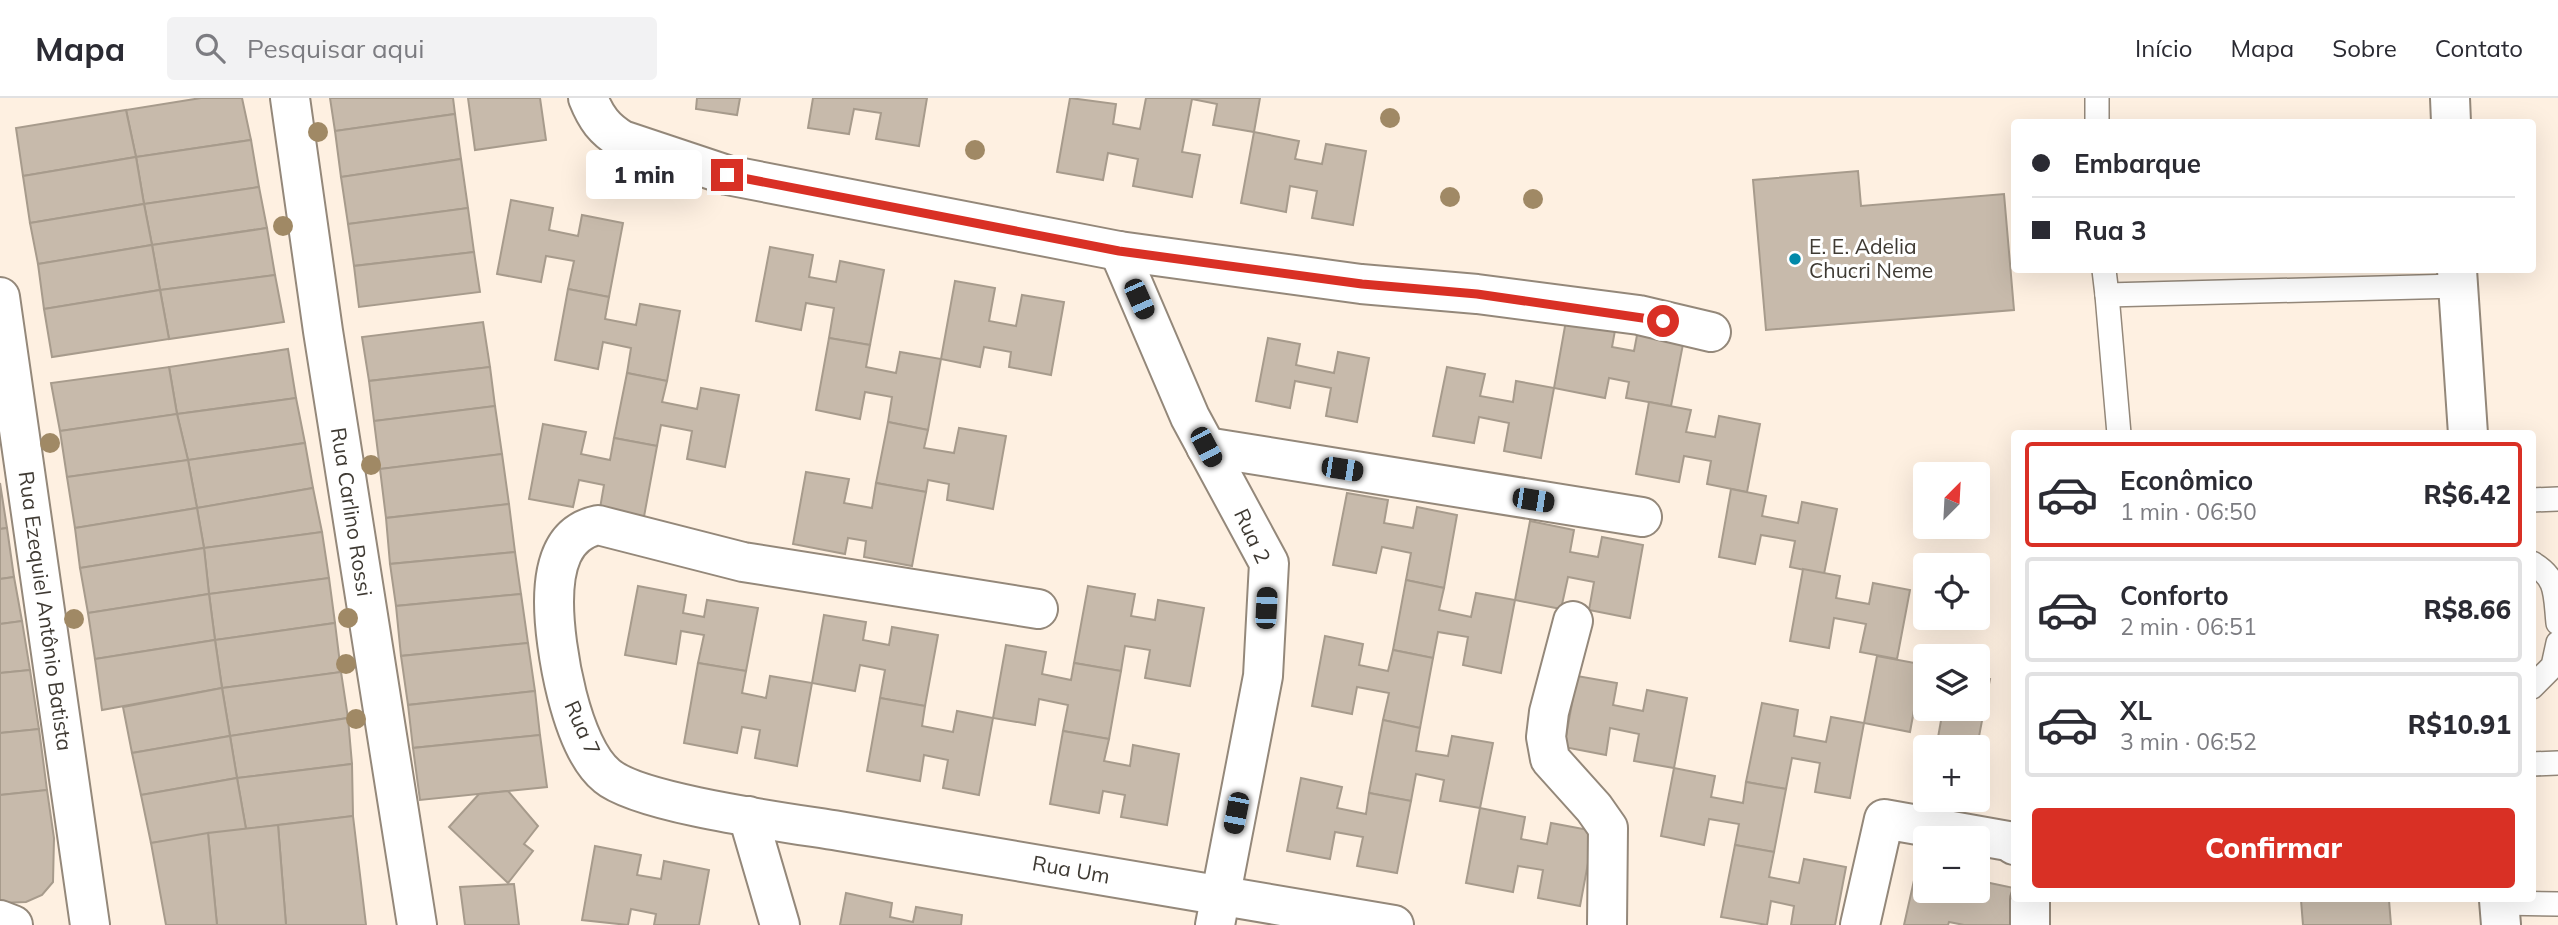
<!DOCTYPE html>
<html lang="pt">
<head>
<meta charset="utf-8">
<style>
  body { margin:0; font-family:Mulish,sans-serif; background:#f2f2f3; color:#2b2b33; height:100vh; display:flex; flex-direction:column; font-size:26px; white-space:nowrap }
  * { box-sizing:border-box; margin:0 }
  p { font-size:23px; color:#7c7c81 }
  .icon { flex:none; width:38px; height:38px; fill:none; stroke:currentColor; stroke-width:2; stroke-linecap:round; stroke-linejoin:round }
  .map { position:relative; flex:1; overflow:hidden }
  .details { position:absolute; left:2011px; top:332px; width:525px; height:472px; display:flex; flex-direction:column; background:#fff; border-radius:7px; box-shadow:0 7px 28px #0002 }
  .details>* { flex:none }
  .banner { position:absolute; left:2011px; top:21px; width:525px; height:154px; border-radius:7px; box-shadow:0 7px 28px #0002; display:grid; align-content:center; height:154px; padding:0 21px; background:#fff }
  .needle { width:46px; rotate:24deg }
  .tools { position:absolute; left:1913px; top:364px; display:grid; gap:14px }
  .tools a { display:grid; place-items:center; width:77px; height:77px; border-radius:7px; background:#fff; box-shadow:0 7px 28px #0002; font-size:35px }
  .end { position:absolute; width:32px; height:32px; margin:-16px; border:9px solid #d93025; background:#fff; box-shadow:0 0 0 4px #fff }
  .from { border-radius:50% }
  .bubble { position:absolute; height:49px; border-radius:7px; background:#fff; box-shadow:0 7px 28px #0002; font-size:23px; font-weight:800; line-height:49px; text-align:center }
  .car { position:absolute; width:21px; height:42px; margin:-21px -10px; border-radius:9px; box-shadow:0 0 5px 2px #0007; background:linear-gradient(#222 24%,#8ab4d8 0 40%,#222 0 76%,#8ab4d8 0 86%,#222 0) }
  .banner b { display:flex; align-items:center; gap:24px; height:66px; font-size:26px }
  .banner b+b { border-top:2px solid #e1e1e2 }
  .banner i { width:18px; height:18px; background:#2b2b33 }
  ul { padding:12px 0 0; list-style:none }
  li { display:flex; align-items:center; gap:21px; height:105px; margin:0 14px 10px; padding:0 7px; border:4px solid #e1e1e2; border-radius:7px }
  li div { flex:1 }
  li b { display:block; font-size:26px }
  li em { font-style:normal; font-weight:800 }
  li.active { border-color:#d93025 }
  li>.icon { width:63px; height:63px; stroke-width:1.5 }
  .action { display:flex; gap:14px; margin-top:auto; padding:14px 21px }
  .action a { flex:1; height:80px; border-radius:7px; background:#d93025; color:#fff; font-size:28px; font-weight:800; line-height:80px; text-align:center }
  header { display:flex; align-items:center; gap:42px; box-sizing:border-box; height:98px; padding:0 35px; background:#fff; border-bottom:2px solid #e1e1e2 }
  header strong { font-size:33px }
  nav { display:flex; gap:38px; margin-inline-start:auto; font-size:24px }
  .search { width:490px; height:63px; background:#f2f2f3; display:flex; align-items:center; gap:18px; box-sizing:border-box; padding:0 24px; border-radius:7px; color:#7c7c81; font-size:26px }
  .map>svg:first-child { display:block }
  .building { fill:#c7baab; stroke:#a79b8c; stroke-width:2 }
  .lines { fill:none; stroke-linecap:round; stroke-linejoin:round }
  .lane-casing { stroke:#94887a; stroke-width:26 }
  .street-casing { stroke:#94887a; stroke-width:42 }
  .lane { stroke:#fff; stroke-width:23 }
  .street { stroke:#fff; stroke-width:38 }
  .tree { fill:#a08965 }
  .route { stroke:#d93025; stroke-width:9 }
  .poi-dot { fill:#0189a9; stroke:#fff; stroke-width:2.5 }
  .labels { text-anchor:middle; stroke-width:6; stroke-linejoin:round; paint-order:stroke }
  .poi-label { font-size:21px; fill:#3f3a33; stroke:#fff; text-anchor:start }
  .street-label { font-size:21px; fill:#3f3a33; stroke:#fff }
</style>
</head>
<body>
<header>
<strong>Mapa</strong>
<div class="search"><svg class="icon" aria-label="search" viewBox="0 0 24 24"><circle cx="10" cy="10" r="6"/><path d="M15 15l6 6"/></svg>Pesquisar aqui</div>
<nav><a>Início</a><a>Mapa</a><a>Sobre</a><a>Contato</a></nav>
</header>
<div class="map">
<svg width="2558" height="827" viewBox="0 0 2558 827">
  <rect width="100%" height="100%" fill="#fef0e1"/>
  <!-- building -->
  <g class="building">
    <path d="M201,0H242L251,42L136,59L126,12Z"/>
    <path d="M330,0H453L455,16L335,33Z"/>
    <path d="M468,0H540L546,42L475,52Z"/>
    <path d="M697,0H740L737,17L696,11Z"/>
    <path d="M813,0H927L919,48L876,41L881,15L854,11L849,36L808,30Z"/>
    <path d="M1070,0L1116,6L1113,26L1140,31L1146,0H1260L1254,34L1213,27L1217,6L1192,1L1182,54L1200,57L1192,99L1133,88L1138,61L1108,55L1103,82L1057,74Z"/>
    <path d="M126,12L136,59L23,78L16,30Z"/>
    <path d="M455,16L461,61L341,79L335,33Z"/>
    <path d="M1254,34L1299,43L1295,61L1322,66L1326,46L1366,53L1353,127L1312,120L1317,93L1290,88L1286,114L1241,105Z"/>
    <path d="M251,42L259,89L144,106L136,59Z"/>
    <path d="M136,59L144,106L30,125L23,78Z"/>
    <path d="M461,61L468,110L348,126L341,79Z"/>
    <path d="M1858,73L1861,108L2004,96L2014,212L1766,232L1753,82Z"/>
    <path d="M259,89L267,130L152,147L144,106Z"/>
    <path d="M511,102L553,110L549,132L578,138L582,117L623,125L609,199L568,191L574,163L546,158L541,184L497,176Z"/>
    <path d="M144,106L152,147L38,166L30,125Z"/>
    <path d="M468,110L474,154L354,168L348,126Z"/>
    <path d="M267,130L275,177L160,192L152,147Z"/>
    <path d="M152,147L160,192L44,211L38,166Z"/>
    <path d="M770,149L813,157L809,179L836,184L840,163L884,172L870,247L829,240L834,210L806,205L801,232L756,223Z"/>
    <path d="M474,154L480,194L359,209L354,168Z"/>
    <path d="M275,177L284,224L169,241L160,192Z"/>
    <path d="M955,183L995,190L989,223L1016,228L1022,197L1064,204L1051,277L1009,269L1011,254L984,249L980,269L941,261Z"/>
    <path d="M568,191L609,199L605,221L636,227L640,206L680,213L667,283L627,275L631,250L603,244L598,271L555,262Z"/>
    <path d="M160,192L169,241L52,259L44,211Z"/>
    <path d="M1567,217L1616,227L1612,249L1634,253L1638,232L1684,241L1671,308L1626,300L1629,284L1609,280L1605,300L1554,290Z"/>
    <path d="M483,224L490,269L369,283L362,239Z"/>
    <path d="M829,240L870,247L866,269L896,275L900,254L941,261L928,332L888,324L892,299L865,294L860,321L816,312Z"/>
    <path d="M1268,240L1300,246L1296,267L1334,275L1338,254L1369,260L1357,324L1326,318L1331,290L1295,283L1290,310L1256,303Z"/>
    <path d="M288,251L296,300L177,316L169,269Z"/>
    <path d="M169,269L177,316L60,333L51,285Z"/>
    <path d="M490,269L495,308L374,323L369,283Z"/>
    <path d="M1447,269L1485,276L1480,298L1513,304L1516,283L1554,290L1541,360L1504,353L1509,325L1479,319L1474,345L1433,338Z"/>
    <path d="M627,275L667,283L662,304L697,311L701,290L739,297L725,369L687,361L692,333L661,327L657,348L614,340Z"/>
    <path d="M296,300L305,345L188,362L177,316Z"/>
    <path d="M1649,304L1691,312L1686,334L1715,339L1719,318L1760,326L1747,394L1707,386L1711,363L1684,358L1679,384L1636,376Z"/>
    <path d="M495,308L502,356L380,371L374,323Z"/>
    <path d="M177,316L188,362L67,379L60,333Z"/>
    <path d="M888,324L928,332L924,350L954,355L959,330L1006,338L993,411L947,402L949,386L928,382L926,394L876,385Z"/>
    <path d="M543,326L586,334L581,356L610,362L614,340L657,348L643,424L599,416L604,387L579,382L573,409L529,401Z"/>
    <path d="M305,345L313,390L197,410L188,362Z"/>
    <path d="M502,356L509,406L386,420L380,371Z"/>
    <path d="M188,362L197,410L75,430L67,379Z"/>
    <path d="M806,374L849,381L844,405L872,410L876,385L926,394L912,468L864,459L866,443L848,440L845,456L793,446Z"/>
    <path d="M0,385L7,430L0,431Z"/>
    <path d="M313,390L322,434L204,450L197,410Z"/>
    <path d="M1731,391L1766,398L1762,418L1798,425L1802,404L1837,411L1824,476L1790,469L1795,443L1761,437L1755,466L1719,459Z"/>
    <path d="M1347,395L1388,402L1384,425L1413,430L1417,409L1457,417L1444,490L1406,482L1411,455L1382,449L1376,475L1333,467Z"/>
    <path d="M509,406L515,454L390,466L386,420Z"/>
    <path d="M197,410L204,450L80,470L75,430Z"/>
    <path d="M1530,423L1574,432L1570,454L1598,459L1602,439L1643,447L1630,520L1589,512L1594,484L1568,479L1561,511L1515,502Z"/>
    <path d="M7,430L14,479L0,481V431Z"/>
    <path d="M322,434L329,480L209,496L204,450Z"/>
    <path d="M204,450L209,496L88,515L80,470Z"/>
    <path d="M515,454L521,496L396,508L390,466Z"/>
    <path d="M1803,471L1840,478L1836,500L1869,506L1873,485L1910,492L1897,561L1860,554L1866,526L1834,520L1829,550L1790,543Z"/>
    <path d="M14,479L22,523L0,526V481Z"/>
    <path d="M329,480L335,525L215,542L209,496Z"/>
    <path d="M1406,482L1444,490L1439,512L1471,519L1476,495L1515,502L1501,575L1463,567L1468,539L1438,534L1433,560L1393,552Z"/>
    <path d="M638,488L686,497L683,515L704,519L707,502L758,510L746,573L698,565L704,537L681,533L676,566L625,557Z"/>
    <path d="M1088,488L1135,496L1131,518L1155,522L1158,502L1204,510L1190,588L1145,580L1150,552L1125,548L1121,573L1074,565Z"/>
    <path d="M209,496L215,542L95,561L88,515Z"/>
    <path d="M521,496L528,545L401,558L396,508Z"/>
    <path d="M824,517L866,524L863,542L889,547L892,529L938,537L925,608L880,600L885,572L860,567L855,593L812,585Z"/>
    <path d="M22,523L30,572L0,575V526Z"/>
    <path d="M335,525L341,574L222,590L215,542Z"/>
    <path d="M1325,538L1363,546L1359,567L1388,573L1393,552L1433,560L1420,630L1383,622L1389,595L1357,589L1352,616L1312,608Z"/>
    <path d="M215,542L222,590L102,612L95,561Z"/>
    <path d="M528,545L535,593L408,607L401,558Z"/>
    <path d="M1006,547L1046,554L1042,576L1071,582L1074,565L1121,573L1109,641L1063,633L1068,607L1039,601L1035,627L993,620Z"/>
    <path d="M1877,558L1920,566L1916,588L1925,590V611H1978V578L1990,581L1977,649L1937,645L1942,617L1914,612L1910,634L1864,625Z"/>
    <path d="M698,565L746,573L742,595L766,600L770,578L812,585L797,668L755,660L760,632L742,629L737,655L684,645Z"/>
    <path d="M30,572L39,631L0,635V575Z"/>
    <path d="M341,574L348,620L230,638L222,590Z"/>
    <path d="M1577,578L1617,585L1613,607L1643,613L1647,592L1687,600L1674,670L1634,663L1639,636L1610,630L1606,657L1564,649Z"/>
    <path d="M222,590L230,638L132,655L123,609Z"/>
    <path d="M535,593L540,637L413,650L408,607Z"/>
    <path d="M880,600L925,608L922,628L953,634L957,613L993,620L979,697L943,690L948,662L924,657L920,683L867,673Z"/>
    <path d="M1762,605L1798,612L1794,638L1826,644L1831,619L1864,625L1850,700L1815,694L1820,665L1792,660L1786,691L1746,684Z"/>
    <path d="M348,620L352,666L237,680L230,638Z"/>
    <path d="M1383,622L1420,630L1416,653L1448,658L1452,638L1493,645L1480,710L1440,703L1444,682L1416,676L1411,703L1369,695Z"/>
    <path d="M39,631L47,692L0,697V635Z"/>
    <path d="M1063,633L1109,641L1104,663L1130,668L1133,647L1179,656L1167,727L1121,719L1125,697L1103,693L1099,715L1050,706Z"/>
    <path d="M540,637L547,689L420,702L413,650Z"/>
    <path d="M230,638L237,680L141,697L132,655Z"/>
    <path d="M352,666L353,718L246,731L237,680Z"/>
    <path d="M1674,670L1715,678L1711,699L1743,705L1746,684L1786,691L1774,754L1735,747L1739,726L1709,721L1704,747L1661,738Z"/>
    <path d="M237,680L246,731L151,745L141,697Z"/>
    <path d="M1301,680L1342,689L1337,710L1366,716L1369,695L1411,703L1397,775L1357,768L1363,739L1335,734L1330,761L1287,753Z"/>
    <path d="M47,692L54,740L53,784L42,797L26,804L0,805V697Z"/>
    <path d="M508,693L538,728L524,746L533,753L508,785L449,729L479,696Z"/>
    <path d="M1480,710L1525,719L1521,741L1547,746L1551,725L1594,733L1580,808L1538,800L1543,772L1518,768L1513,794L1466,785Z"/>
    <path d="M353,718L366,827H286L278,727Z"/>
    <path d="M278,727L286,827H217L208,735Z"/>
    <path d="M208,735L217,827H166L151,745Z"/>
    <path d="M1735,747L1774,754L1769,779L1799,785L1804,761L1846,769L1835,827H1791L1794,808L1771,803L1767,827L1721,819Z"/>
    <path d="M595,748L641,757L637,777L661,781L664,763L709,772L699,827H654L656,816L631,811L628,827L582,822Z"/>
    <path d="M1917,769L1925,771V793H1953V795L1981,802L1985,784L2014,790L2020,827H1964L1949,824L1948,827H1904Z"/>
    <path d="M514,786L519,827H465L460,789Z"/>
    <path d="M846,795L892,805L890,819L913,824L916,809L962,817L961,827H840Z"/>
    <path d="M2301,802H2389L2391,827H2303Z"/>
  </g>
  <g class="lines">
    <!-- lane casing -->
    <g class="lane-casing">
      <g id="lane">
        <path d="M2097,24V0"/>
        <path d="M2104,172L2107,197L2457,188"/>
        <path d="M2107,197L2119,336"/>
        <path d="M2532,402L2558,401"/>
        <path d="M2532,465C2558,480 2555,496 2558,525"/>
        <path d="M2532,589L2553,568L2558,545"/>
        <path d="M2532,666L2558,665"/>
        <path d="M2499,805L2558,806"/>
      </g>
    </g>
    <!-- street casing -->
    <g class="street-casing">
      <g id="street">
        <path d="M290,0L323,233L417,827"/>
        <path d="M588,0C596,20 604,31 622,42L727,77L1119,153L1361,186L1477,196L1639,217L1711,234"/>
        <path d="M2450,0L2451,24"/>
        <path d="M1119,153L1190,319L1269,465L1263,578L1215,827"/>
        <path d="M2457,172L2468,336"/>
        <path d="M0,199L90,827"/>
        <path d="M1206,349L1642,419"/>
        <path d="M1038,511L743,464L598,427C561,435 554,471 554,504C554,549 571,649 607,678C640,706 790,725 839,733C1024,764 1209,795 1394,827"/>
        <path d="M1573,523L1549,614L1546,639L1550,661L1594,710L1608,730L1607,827"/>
        <path d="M748,718L780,827"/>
        <path d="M2499,802L2501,827"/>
        <path d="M0,822L13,827"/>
        <path d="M1860,827L1884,721L2008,743L2014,747"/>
        <path d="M2030,827V802"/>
      </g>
    </g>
    <!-- lane -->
    <use href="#lane" class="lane"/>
    <!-- street -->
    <use href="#street" class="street"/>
  </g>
  <!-- trees -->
  <g class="tree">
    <circle cx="1390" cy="20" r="10"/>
    <circle cx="318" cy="34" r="10"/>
    <circle cx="975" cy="52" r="10"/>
    <circle cx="1450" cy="99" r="10"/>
    <circle cx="1533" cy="101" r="10"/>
    <circle cx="283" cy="128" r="10"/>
    <circle cx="50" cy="345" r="10"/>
    <circle cx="371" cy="367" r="10"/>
    <circle cx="348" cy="520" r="10"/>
    <circle cx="74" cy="521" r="10"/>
    <circle cx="346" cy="566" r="10"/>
    <circle cx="356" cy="621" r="10"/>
  </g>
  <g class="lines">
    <!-- route -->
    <path class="route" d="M727,77L1119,153L1362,186L1477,196L1663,223"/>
  </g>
  <!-- markers -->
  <circle class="poi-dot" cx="1795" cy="161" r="7"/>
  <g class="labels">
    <!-- poi labels -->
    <g class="poi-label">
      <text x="1809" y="156">E. E. Adelia<tspan x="1809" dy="24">Chucri Neme</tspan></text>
    </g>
    <!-- street labels -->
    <g class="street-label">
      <text transform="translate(351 414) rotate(81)" y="7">Rua Carlino Rossi</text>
      <text transform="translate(1252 438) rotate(65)" y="7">Rua 2</text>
      <text transform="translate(45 513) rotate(82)" y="7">Rua Ezequiel Antônio Batista</text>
      <text transform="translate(582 630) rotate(66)" y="7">Rua 7</text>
      <text transform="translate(1071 772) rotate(10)" y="7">Rua Um</text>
    </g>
  </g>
</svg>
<div class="tools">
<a><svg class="needle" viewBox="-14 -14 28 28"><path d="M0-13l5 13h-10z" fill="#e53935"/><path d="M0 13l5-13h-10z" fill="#7c7c81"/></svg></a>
<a><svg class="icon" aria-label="locate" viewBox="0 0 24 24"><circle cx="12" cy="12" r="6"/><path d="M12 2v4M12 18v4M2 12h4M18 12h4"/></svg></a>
<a><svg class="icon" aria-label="layers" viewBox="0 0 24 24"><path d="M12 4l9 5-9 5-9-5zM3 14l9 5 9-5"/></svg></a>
<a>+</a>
<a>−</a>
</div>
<i class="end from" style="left:1663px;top:223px"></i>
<i class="end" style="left:727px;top:77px"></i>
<div class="bubble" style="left:586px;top:52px;width:116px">1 min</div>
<i class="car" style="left:1139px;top:201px;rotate:156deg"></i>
<i class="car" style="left:1206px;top:349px;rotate:152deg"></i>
<i class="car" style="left:1342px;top:371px;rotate:99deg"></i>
<i class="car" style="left:1533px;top:402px;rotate:99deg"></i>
<i class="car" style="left:1266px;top:510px;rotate:3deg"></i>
<i class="car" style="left:1236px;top:715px;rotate:191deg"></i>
<div class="banner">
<b><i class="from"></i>Embarque</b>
<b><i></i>Rua 3</b>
</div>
<section class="details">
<ul>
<li class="active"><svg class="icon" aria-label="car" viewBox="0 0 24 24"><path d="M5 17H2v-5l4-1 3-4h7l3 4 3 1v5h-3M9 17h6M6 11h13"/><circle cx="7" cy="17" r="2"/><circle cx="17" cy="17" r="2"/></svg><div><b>Econômico</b><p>1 min · 06:50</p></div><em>R$6.42</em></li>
<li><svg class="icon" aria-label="car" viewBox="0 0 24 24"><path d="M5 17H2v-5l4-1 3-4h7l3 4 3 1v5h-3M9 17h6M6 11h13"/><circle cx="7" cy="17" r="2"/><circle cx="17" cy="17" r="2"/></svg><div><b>Conforto</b><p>2 min · 06:51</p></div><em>R$8.66</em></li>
<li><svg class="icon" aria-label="car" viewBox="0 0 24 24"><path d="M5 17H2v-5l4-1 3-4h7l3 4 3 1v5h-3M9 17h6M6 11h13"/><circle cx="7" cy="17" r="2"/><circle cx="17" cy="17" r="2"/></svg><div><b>XL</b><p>3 min · 06:52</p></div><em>R$10.91</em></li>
</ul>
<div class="action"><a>Confirmar</a></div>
</section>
</div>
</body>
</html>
